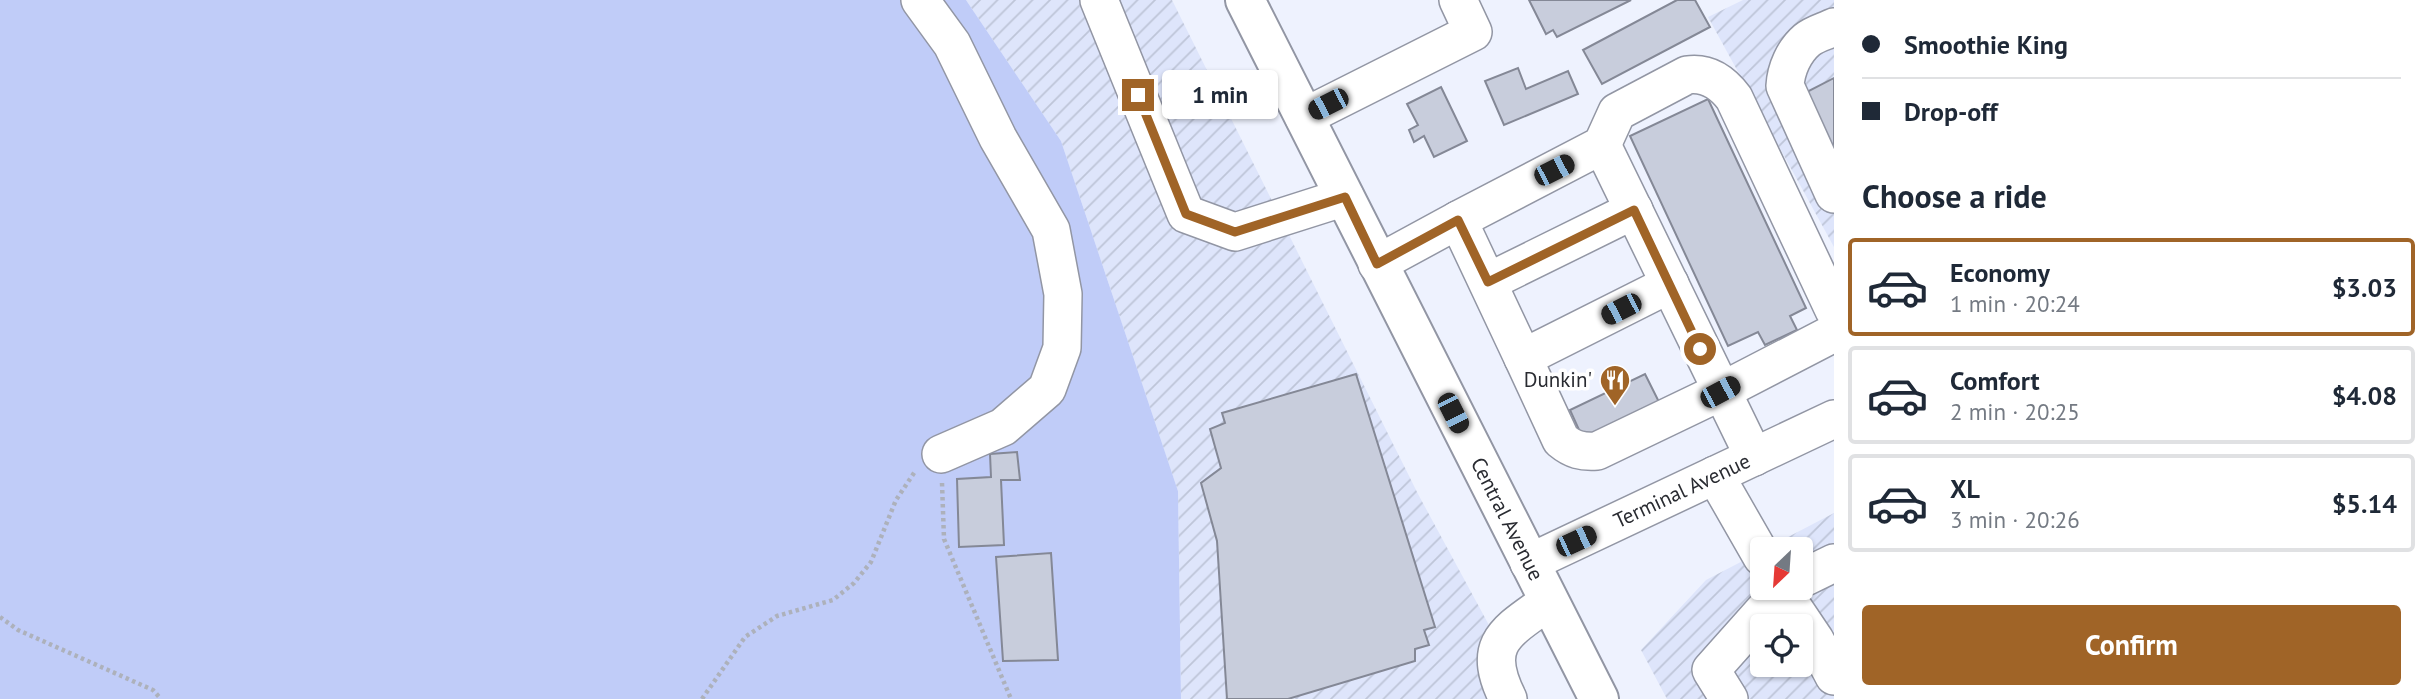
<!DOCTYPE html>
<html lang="en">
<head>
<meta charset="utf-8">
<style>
  body { margin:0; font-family:"PT Sans",sans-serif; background:#f6f6f7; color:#1f2937; height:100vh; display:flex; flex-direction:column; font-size:26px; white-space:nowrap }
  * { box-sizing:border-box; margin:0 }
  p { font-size:23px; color:#747a83 }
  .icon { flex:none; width:38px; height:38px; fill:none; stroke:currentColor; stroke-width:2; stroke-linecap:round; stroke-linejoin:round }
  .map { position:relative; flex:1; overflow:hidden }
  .drawer { display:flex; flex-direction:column; background:#fff; width:595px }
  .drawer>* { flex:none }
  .guide { display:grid; align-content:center; height:154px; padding:0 28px; background:#fff }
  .needle { width:46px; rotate:205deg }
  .fabs { position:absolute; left:1750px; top:537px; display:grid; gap:14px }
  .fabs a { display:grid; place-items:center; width:63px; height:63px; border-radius:7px; background:#fff; box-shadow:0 2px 5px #0004; font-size:35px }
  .end { position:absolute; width:32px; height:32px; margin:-16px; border:9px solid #a06427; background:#fff; box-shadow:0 0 0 4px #fff }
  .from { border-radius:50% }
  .bubble { position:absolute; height:49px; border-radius:7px; background:#fff; box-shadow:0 2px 5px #0004; font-size:23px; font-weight:700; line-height:49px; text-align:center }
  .car { position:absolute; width:21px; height:42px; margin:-21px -10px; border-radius:9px; box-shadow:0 0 5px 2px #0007; background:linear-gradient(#222 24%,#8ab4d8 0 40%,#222 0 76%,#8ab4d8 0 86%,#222 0) }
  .guide b { display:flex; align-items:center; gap:24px; height:66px; font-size:26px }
  .guide b+b { border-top:2px solid #e0e1e3 }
  .guide i { width:18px; height:18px; background:#1f2937 }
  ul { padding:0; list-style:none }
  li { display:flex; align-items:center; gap:21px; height:98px; margin:0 14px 10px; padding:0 14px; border:4px solid #e0e1e3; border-radius:7px }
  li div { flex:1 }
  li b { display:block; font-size:26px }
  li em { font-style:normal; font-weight:700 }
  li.selected { border-color:#a06427 }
  li>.icon { width:63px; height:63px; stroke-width:1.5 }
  h2 { padding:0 28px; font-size:32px; line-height:84px }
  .action { display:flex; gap:14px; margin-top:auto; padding:14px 28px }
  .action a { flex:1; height:80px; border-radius:7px; background:#a06427; color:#fff; font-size:28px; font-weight:700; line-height:80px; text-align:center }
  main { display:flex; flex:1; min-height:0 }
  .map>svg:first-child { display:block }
  .industrial { fill:url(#industrial-furrows); fill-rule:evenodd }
  .green { fill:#c0ccf8 }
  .building { fill:#c8cddc; stroke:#848896; stroke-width:2 }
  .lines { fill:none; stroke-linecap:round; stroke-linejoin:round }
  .minor-casing { stroke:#9296a4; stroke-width:40 }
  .major-casing { stroke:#9296a4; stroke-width:42 }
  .path { stroke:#adb1bb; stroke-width:4.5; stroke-dasharray:3.5 3.5; stroke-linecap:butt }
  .minor { stroke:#fff; stroke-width:37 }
  .major { stroke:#fff; stroke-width:38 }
  .route { stroke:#a06427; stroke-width:9 }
  .labels { text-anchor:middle; stroke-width:7; stroke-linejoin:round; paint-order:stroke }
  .poi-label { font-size:21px; fill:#292b31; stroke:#fff; text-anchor:end }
  .street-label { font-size:21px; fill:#292b31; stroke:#fff }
</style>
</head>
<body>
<main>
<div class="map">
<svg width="1834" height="699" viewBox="0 0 1834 699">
  <defs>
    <pattern id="industrial-furrows" width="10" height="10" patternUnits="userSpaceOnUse" patternTransform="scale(1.75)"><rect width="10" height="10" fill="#dee5fb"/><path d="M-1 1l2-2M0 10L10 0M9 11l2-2" fill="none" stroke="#bec5d8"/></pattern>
  </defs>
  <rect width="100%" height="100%" fill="#eef2fe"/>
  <!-- industrial -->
  <g class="industrial">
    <path d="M966,0H1172L1418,494L1529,699H1181L1178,491L1061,141Z"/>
    <path d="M1743,0H1834V247L1708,17Z"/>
    <path d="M1834,513V699H1667L1641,650L1706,580L1762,551V588H1801V550L1765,549ZM1762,626H1801V665H1762Z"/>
  </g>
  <!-- green -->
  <path class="green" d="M0,0H966L1061,141L1178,491L1181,699H0Z"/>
  <!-- building -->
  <g class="building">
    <path d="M1529,0H1631L1557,37L1553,30L1546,34Z"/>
    <path d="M1677,0H1695L1710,27L1602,84L1583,50Z"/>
    <path d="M1518,68L1526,89L1568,71L1578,94L1504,125L1485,81Z"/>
    <path d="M1834,78V167L1799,96Z"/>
    <path d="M1441,87L1467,141L1434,157L1424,136L1414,142L1409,130L1418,125L1407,104Z"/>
    <path d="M1708,99L1806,308L1790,316L1797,330L1765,345L1758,332L1728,346L1630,136Z"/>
    <path d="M1356,374L1435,627L1424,630L1429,645L1415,649V661L1288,699H1227L1217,541L1201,483L1221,468L1210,429L1225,423L1222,413Z"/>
    <path d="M1645,374L1660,404L1584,441L1570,410Z"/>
    <path d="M1017,452L1020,480H1001L1004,545L959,547L957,479L991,477L990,454Z"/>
    <path d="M1051,553L1058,660L1003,661L996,557Z"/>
  </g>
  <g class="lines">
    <!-- minor casing -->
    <g class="minor-casing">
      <g id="minor">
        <path d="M920,0L952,44L998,138L1051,230L1063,294L1062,348L1047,389L1003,427L941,454"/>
        <path d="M1099,0L1186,214L1235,232L1345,197"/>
        <path d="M1834,27C1826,31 1814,34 1807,40C1794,51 1786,69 1785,86L1834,194"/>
        <path d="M1304,117L1473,32L1458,0"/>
        <path d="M1602,145L1754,457"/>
        <path d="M1377,264L1458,220"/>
        <path d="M1488,282L1634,210"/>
        <path d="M1670,284L1523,358L1458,220L1602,145L1617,112L1687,75C1707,72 1722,82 1734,98L1834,310"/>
        <path d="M1523,358L1561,440C1573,450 1582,452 1597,451L1720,392L1834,333"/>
        <path d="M1715,475L1762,557"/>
        <path d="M1529,563L1834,419"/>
        <path d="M1801,579L1834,563"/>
        <path d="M1780,588L1815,640L1834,676"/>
        <path d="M1508,699C1480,643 1506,632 1549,601"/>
        <path d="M1729,699L1711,670L1784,588"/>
      </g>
    </g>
    <!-- major casing -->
    <g class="major-casing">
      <path id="major" d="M1245,0L1599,699"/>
    </g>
    <!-- path -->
    <g class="path">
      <path d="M942,483L944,539L1011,699"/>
      <path d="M0,617L18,630L153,690L161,699"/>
      <path d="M702,699L745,637L777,616L833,600L854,583L871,562L896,500L916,470"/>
    </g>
    <!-- minor -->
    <use href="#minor" class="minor"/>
    <!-- major -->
    <use href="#major" class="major"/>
  </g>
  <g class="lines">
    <!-- route -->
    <path class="route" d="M1138,95L1186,214L1235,232L1345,197L1377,264L1458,220L1488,282L1634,210L1700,349"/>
  </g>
  <!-- icons -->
  <defs>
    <g id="restaurant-pin" transform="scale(1.575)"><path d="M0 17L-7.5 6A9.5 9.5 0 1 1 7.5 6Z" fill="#a06427" stroke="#fff"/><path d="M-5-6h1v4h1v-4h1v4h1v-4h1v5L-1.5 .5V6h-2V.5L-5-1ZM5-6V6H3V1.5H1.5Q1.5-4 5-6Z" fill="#fff"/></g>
  </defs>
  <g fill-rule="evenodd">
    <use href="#restaurant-pin" x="1615" y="380"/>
  </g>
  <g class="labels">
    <!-- poi labels -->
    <g class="poi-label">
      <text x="1592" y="387">Dunkin'</text>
    </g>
    <!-- street labels -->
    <g class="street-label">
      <text transform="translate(1682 491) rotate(-25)" y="7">Terminal Avenue</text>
      <text transform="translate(1507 519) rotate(63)" y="7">Central Avenue</text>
    </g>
  </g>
</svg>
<div class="fabs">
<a><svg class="needle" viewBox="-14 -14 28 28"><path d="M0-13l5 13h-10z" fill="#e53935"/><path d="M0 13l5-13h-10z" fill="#747a83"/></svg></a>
<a><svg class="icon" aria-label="locate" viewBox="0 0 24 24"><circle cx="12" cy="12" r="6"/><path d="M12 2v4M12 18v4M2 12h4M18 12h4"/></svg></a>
</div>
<i class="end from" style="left:1700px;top:349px"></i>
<i class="end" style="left:1138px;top:95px"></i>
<div class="bubble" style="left:1162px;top:70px;width:116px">1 min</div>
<i class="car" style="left:1328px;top:104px;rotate:243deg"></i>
<i class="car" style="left:1554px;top:170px;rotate:63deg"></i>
<i class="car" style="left:1621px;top:309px;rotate:243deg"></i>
<i class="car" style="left:1720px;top:392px;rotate:62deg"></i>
<i class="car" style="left:1453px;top:413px;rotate:153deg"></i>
<i class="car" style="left:1576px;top:541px;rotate:65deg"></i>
</div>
<section class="drawer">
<div class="guide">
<b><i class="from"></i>Smoothie King</b>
<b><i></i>Drop-off</b>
</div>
<h2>Choose a ride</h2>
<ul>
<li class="selected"><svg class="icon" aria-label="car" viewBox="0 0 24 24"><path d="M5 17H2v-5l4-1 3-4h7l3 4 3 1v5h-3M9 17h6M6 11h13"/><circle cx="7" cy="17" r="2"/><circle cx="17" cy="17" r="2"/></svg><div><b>Economy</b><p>1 min · 20:24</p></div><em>$3.03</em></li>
<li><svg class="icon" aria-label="car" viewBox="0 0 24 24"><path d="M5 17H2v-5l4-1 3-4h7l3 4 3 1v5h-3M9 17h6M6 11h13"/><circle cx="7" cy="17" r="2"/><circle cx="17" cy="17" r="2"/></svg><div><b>Comfort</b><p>2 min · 20:25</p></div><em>$4.08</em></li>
<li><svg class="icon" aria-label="car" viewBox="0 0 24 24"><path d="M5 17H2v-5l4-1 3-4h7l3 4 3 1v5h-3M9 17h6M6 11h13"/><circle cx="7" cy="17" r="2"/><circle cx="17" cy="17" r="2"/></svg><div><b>XL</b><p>3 min · 20:26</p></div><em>$5.14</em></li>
</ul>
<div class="action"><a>Confirm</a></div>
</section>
</main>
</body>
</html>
